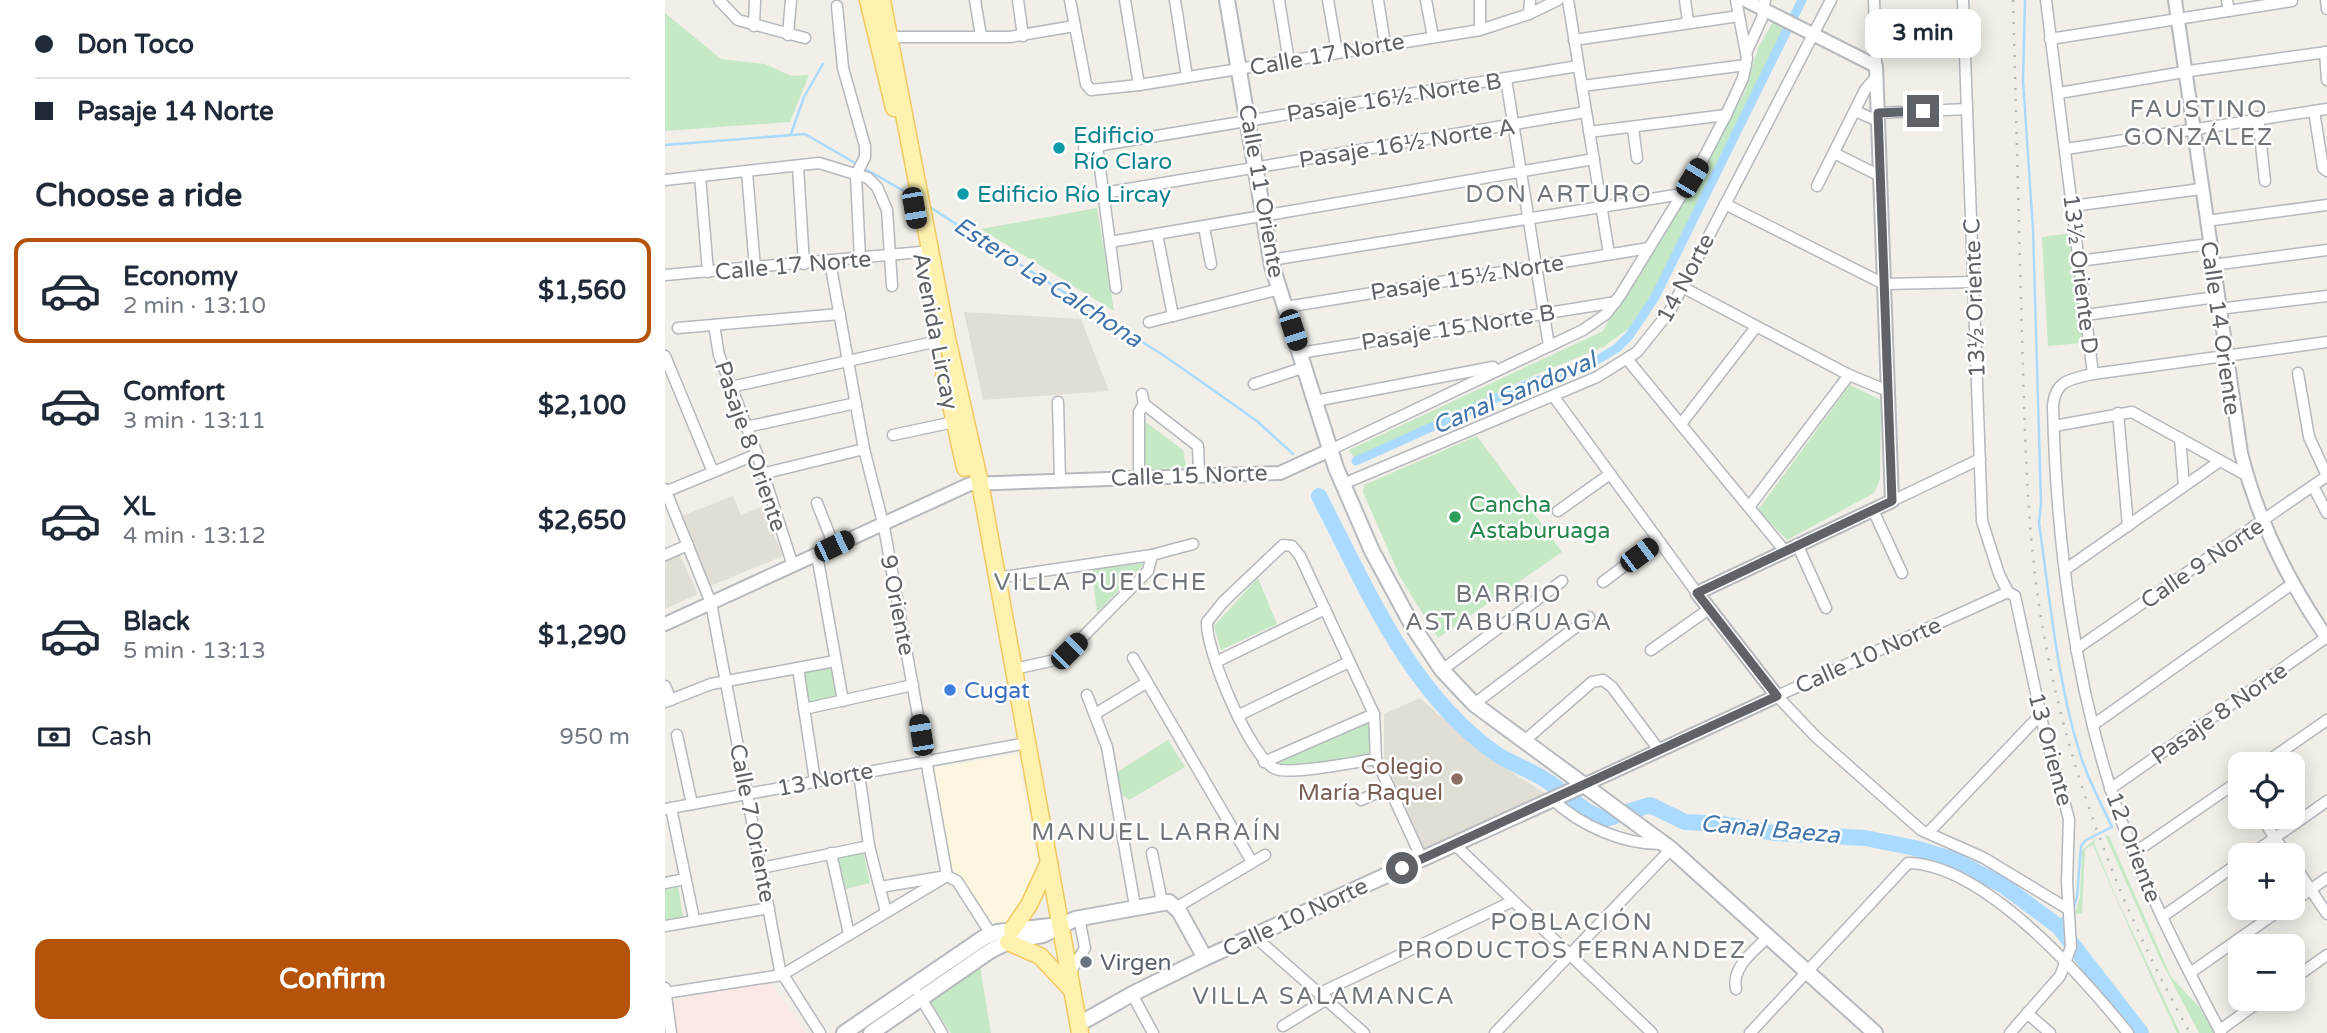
<!DOCTYPE html>
<html lang="en">
<head>
<meta charset="utf-8">
<style>
  body { margin:0; font-family:"Varela Round",sans-serif; background:#f2f2f3; color:#1f2937; height:100vh; display:flex; flex-direction:column; font-size:26px; white-space:nowrap }
  * { box-sizing:border-box; margin:0 }
  p { font-size:23px; color:#747a83 }
  .icon { flex:none; width:38px; height:38px; fill:none; stroke:currentColor; stroke-width:2; stroke-linecap:round; stroke-linejoin:round }
  .map { position:relative; flex:1; overflow:hidden }
  .sheet { display:flex; flex-direction:column; background:#fff; width:665px }
  .sheet>* { flex:none }
  .banner { display:grid; align-content:center; height:154px; padding:0 35px; background:#fff }
  .controls { position:absolute; left:1563px; top:752px; display:grid; gap:14px }
  .controls a { display:grid; place-items:center; width:77px; height:77px; border-radius:14px; background:#fff; box-shadow:0 4px 18px #0003; font-size:35px }
  .end { position:absolute; width:32px; height:32px; margin:-16px; border:9px solid #5f6368; background:#fff; box-shadow:0 0 0 4px #fff }
  .from { border-radius:50% }
  .bubble { position:absolute; height:49px; border-radius:14px; background:#fff; box-shadow:0 4px 18px #0003; font-size:23px; font-weight:800; line-height:49px; text-align:center }
  .car { position:absolute; width:21px; height:42px; margin:-21px -10px; border-radius:9px; box-shadow:0 0 5px 2px #0007; background:linear-gradient(#222 24%,#8ab4d8 0 40%,#222 0 76%,#8ab4d8 0 86%,#222 0) }
  .banner b { display:flex; align-items:center; gap:24px; height:66px; font-size:26px }
  .banner b+b { border-top:2px solid #e0e1e3 }
  .banner i { width:18px; height:18px; background:#1f2937 }
  ul { padding:0; list-style:none }
  li { display:flex; align-items:center; gap:21px; height:105px; margin:0 14px 10px; padding:0 21px; border:4px solid transparent; border-radius:14px }
  li div { flex:1 }
  li b { display:block; font-size:26px }
  li em { font-style:normal; font-weight:800 }
  li.current { border-color:#b45309 }
  li>.icon { width:63px; height:63px; stroke-width:1.5 }
  h2 { padding:0 35px; font-size:32px; line-height:84px }
  .pay { display:flex; align-items:center; gap:18px; height:77px; padding:0 35px; font-size:26px }
  .pay p { margin-inline-start:auto }
  .cta { display:flex; gap:14px; margin-top:auto; padding:14px 35px }
  .cta a { flex:1; height:80px; border-radius:14px; background:#b45309; color:#fff; font-size:28px; font-weight:800; line-height:80px; text-align:center }
  main { display:flex; flex:1; min-height:0 }
  .map>svg:first-child { display:block }
  .commercial { fill:#fef7e0 }
  .education { fill:#e1ded6 }
  .medical { fill:#fce8e6 }
  .green { fill:#c5e8c5 }
  .lines { fill:none; stroke-linecap:round; stroke-linejoin:round }
  .stream { stroke:#aadaff; stroke-width:2.5 }
  .canal { stroke:#aadaff; stroke-width:9 }
  .river { stroke:#aadaff; stroke-width:16 }
  .minor-casing { stroke:#b5b8bc; stroke-width:13 }
  .tertiary-casing { stroke:#b5b8bc; stroke-width:16 }
  .secondary-casing { stroke:#b6babf; stroke-width:18 }
  .primary-casing { stroke:#f2c960; stroke-width:19 }
  .minor { stroke:#fff; stroke-width:10 }
  .tertiary { stroke:#fff; stroke-width:12 }
  .secondary { stroke:#fff; stroke-width:14 }
  .primary { stroke:#fff2af; stroke-width:16 }
  .rail { stroke:#b6b7b8; stroke-width:2.5; stroke-dasharray:2 9; stroke-linecap:butt }
  .route { stroke:#5f6368; stroke-width:9 }
  .culture-dot { fill:#0f9aa8; stroke:#fff; stroke-width:2.5 }
  .leisure-dot { fill:#2e9e5b; stroke:#fff; stroke-width:2.5 }
  .shop-dot { fill:#3f7fe0; stroke:#fff; stroke-width:2.5 }
  .education-dot { fill:#8d6e63; stroke:#fff; stroke-width:2.5 }
  .worship-dot { fill:#6b7280; stroke:#fff; stroke-width:2.5 }
  .labels { text-anchor:middle; stroke-width:5; stroke-linejoin:round; paint-order:stroke }
  .street-label { font-size:23px; fill:#5f6368; stroke:#fff }
  .culture-label { font-size:23px; fill:#0d838f; stroke:#fff; text-anchor:start }
  .leisure-label { font-size:23px; fill:#27864d; stroke:#fff; text-anchor:start }
  .shop-label { font-size:23px; fill:#366cbe; stroke:#fff; text-anchor:start }
  .education-label { font-size:23px; fill:#785e54; stroke:#fff; text-anchor:end }
  .worship-label { font-size:23px; fill:#5b616d; stroke:#fff; text-anchor:start }
  .neighbourhood-label { font-size:24px; letter-spacing:2px; fill:#70757a; stroke:#fff }
  .water-label { font-size:24px; font-style:italic; fill:#4174aa; stroke:#fff }
</style>
</head>
<body>
<main>
<section class="sheet">
<div class="banner">
<b><i class="from"></i>Don Toco</b>
<b><i></i>Pasaje 14 Norte</b>
</div>
<h2>Choose a ride</h2>
<ul>
<li class="current"><svg class="icon" aria-label="car" viewBox="0 0 24 24"><path d="M5 17H2v-5l4-1 3-4h7l3 4 3 1v5h-3M9 17h6M6 11h13"/><circle cx="7" cy="17" r="2"/><circle cx="17" cy="17" r="2"/></svg><div><b>Economy</b><p>2 min · 13:10</p></div><em>$1,560</em></li>
<li><svg class="icon" aria-label="car" viewBox="0 0 24 24"><path d="M5 17H2v-5l4-1 3-4h7l3 4 3 1v5h-3M9 17h6M6 11h13"/><circle cx="7" cy="17" r="2"/><circle cx="17" cy="17" r="2"/></svg><div><b>Comfort</b><p>3 min · 13:11</p></div><em>$2,100</em></li>
<li><svg class="icon" aria-label="car" viewBox="0 0 24 24"><path d="M5 17H2v-5l4-1 3-4h7l3 4 3 1v5h-3M9 17h6M6 11h13"/><circle cx="7" cy="17" r="2"/><circle cx="17" cy="17" r="2"/></svg><div><b>XL</b><p>4 min · 13:12</p></div><em>$2,650</em></li>
<li><svg class="icon" aria-label="car" viewBox="0 0 24 24"><path d="M5 17H2v-5l4-1 3-4h7l3 4 3 1v5h-3M9 17h6M6 11h13"/><circle cx="7" cy="17" r="2"/><circle cx="17" cy="17" r="2"/></svg><div><b>Black</b><p>5 min · 13:13</p></div><em>$1,290</em></li>
</ul>
<div class="pay"><svg class="icon" aria-label="cash" viewBox="0 0 24 24"><path d="M3 7h18v10H3z"/><circle cx="12" cy="12" r="2"/></svg>Cash<p>950 m</p></div>
<div class="cta"><a>Confirm</a></div>
</section>
<div class="map">
<svg width="1662" height="1033" viewBox="0 0 1662 1033">
  <rect width="100%" height="100%" fill="#f1efe8"/>
  <!-- commercial -->
  <path class="commercial" d="M352,754L373,862L357,902L339,925L324,924L287,869L265,769Z"/>
  <!-- education -->
  <g class="education">
    <path d="M299,312L416,319L444,391L318,400Z"/>
    <path d="M68,496L76,515L97,507L118,556L43,587L14,517Z"/>
    <path d="M14,554L33,594L0,609V561Z"/>
    <path d="M755,698L821,756L883,795L761,853L719,762V714Z"/>
  </g>
  <!-- medical -->
  <path class="medical" d="M101,981L106,983L141,1033H10L6,1003L11,1000Z"/>
  <!-- green -->
  <g class="green">
    <path d="M0,13L56,59L100,64L126,76L144,75L125,122L0,131Z"/>
    <path d="M1108,22L1124,30L977,319L938,347L860,379L691,461L684,450L938,331L959,291L1080,92L1093,48Z"/>
    <path d="M432,208L449,311L316,229Z"/>
    <path d="M1406,233L1417,343L1383,346L1377,237Z"/>
    <path d="M1185,385L1216,400L1215,479L1209,493L1122,540L1093,510Z"/>
    <path d="M478,420L518,450L521,467L477,470Z"/>
    <path d="M812,436L897,552L773,638L735,577L698,492L699,485Z"/>
    <path d="M480,563L432,613L427,570Z"/>
    <path d="M593,578L612,624L556,650L549,626Z"/>
    <path d="M165,665L172,698L138,704L133,672Z"/>
    <path d="M704,715L708,726L703,757L630,769L603,762Z"/>
    <path d="M503,740L520,767L464,800L455,793L452,772Z"/>
    <path d="M1440,835L1444,836L1506,977L1535,1008L1550,1033H1534L1495,959Z"/>
    <path d="M1432,838L1429,843L1451,897L1515,1033H1512C1483,971 1455,908 1428,845L1420,849L1417,913L1410,914L1415,897L1417,850Z"/>
    <path d="M198,850L205,883L173,891L166,857Z"/>
    <path d="M13,886L18,917L0,921V889Z"/>
    <path d="M315,966L326,1033H286L264,1000Z"/>
  </g>
  <g class="lines">
    <!-- stream -->
    <g class="stream">
      <path d="M1360,0L1358,81L1368,229L1376,503L1374,523C1385,600 1392,680 1415,754C1423,780 1436,803 1447,827L1421,840L1416,846L1412,897L1408,910"/>
      <path d="M126,134L139,97L158,64"/>
      <path d="M0,145L140,134L249,197"/>
      <path d="M263,206L501,357L592,421L628,454"/>
      <path d="M1390,923L1398,918"/>
    </g>
    <!-- canal -->
    <path class="canal" d="M691,461L867,382L911,370L934,359L952,348L964,336L990,297L1137,0"/>
    <!-- river -->
    <path class="river" d="M654,496C701,587 744,692 830,753C846,764 866,770 882,781C900,792 919,814 940,819L985,805L1020,822L1059,824L1109,833L1200,838L1250,848L1289,860L1339,886L1394,927L1476,1033"/>
    <!-- minor casing -->
    <g class="minor-casing">
      <g id="minor">
        <path d="M54,0L73,20L140,38"/>
        <path d="M310,0L316,36"/>
        <path d="M353,0L358,36"/>
        <path d="M405,0L421,84L426,90L474,85L815,30L864,14L893,0"/>
        <path d="M460,0L474,85"/>
        <path d="M510,0L522,77"/>
        <path d="M614,0L624,62"/>
        <path d="M663,0L672,52"/>
        <path d="M713,0L720,44"/>
        <path d="M761,0L768,37"/>
        <path d="M903,0L944,254"/>
        <path d="M1020,0L1023,21"/>
        <path d="M1209,0L1211,66"/>
        <path d="M1298,0L1317,521L1334,574L1343,592"/>
        <path d="M1381,0L1428,374C1406,379 1390,380 1388,406C1391,541 1410,690 1455,817C1482,892 1519,963 1556,1033"/>
        <path d="M1562,0L1564,11"/>
        <path d="M1661,0L1662,9"/>
        <path d="M172,6L178,68L200,146V157L191,175L195,259"/>
        <path d="M864,14L865,0"/>
        <path d="M89,26L90,0"/>
        <path d="M815,30V0"/>
        <path d="M123,35L126,0"/>
        <path d="M222,37H345L409,26"/>
        <path d="M1385,39L1627,1"/>
        <path d="M909,40L1074,16"/>
        <path d="M1082,51L1097,18L1100,0"/>
        <path d="M1660,52L1662,80"/>
        <path d="M841,79L884,346"/>
        <path d="M917,86L1081,65"/>
        <path d="M1394,93L1531,70L1662,52"/>
        <path d="M1190,111L1213,121"/>
        <path d="M1649,111L1658,168L1662,171"/>
        <path d="M1213,113L1302,109"/>
        <path d="M1593,117L1600,181"/>
        <path d="M968,128L972,158"/>
        <path d="M924,132L1061,115"/>
        <path d="M432,146L451,288"/>
        <path d="M419,148L913,66"/>
        <path d="M1401,149L1662,109"/>
        <path d="M1169,153L1213,175"/>
        <path d="M133,167L139,264"/>
        <path d="M82,172L90,268"/>
        <path d="M35,176L43,272"/>
        <path d="M0,180L154,163L203,178L212,187L222,210L227,286"/>
        <path d="M1152,186L1200,90L1211,77"/>
        <path d="M439,193L921,112"/>
        <path d="M1060,204L1219,284L1309,282"/>
        <path d="M1407,206L1536,189"/>
        <path d="M1541,221L1662,205"/>
        <path d="M539,227L546,264"/>
        <path d="M492,234L508,316"/>
        <path d="M445,242L929,159"/>
        <path d="M606,260L1017,194"/>
        <path d="M1414,261L1544,244"/>
        <path d="M165,262L199,449L219,527L282,876L292,881L326,934"/>
        <path d="M1547,265L1662,250"/>
        <path d="M0,275L256,252"/>
        <path d="M1017,287L1184,375L1223,391"/>
        <path d="M621,307L984,248"/>
        <path d="M1553,309L1662,296"/>
        <path d="M1421,315L1551,297"/>
        <path d="M484,322L615,289"/>
        <path d="M49,325L54,355L92,454L128,566"/>
        <path d="M13,328L175,314"/>
        <path d="M635,353L951,302"/>
        <path d="M0,356L48,472"/>
        <path d="M962,359L1119,550"/>
        <path d="M1428,374L1662,342"/>
        <path d="M589,384L640,367"/>
        <path d="M66,387L273,341"/>
        <path d="M889,397L1032,593"/>
        <path d="M650,401L828,367"/>
        <path d="M393,402L395,480"/>
        <path d="M479,404L533,446L534,474"/>
        <path d="M1453,413L1463,526"/>
        <path d="M1016,424L1091,327"/>
        <path d="M1389,426L1467,412L1581,475"/>
        <path d="M81,427L191,403"/>
        <path d="M228,435L289,422"/>
        <path d="M1515,438L1519,486"/>
        <path d="M665,450L918,330L941,314L956,294L1036,163L1061,115L1078,78L1082,58L1071,0"/>
        <path d="M97,474L199,449"/>
        <path d="M474,476V412L479,404L477,394"/>
        <path d="M678,484L932,377L972,352L1005,311L1166,0"/>
        <path d="M1648,486L1662,513"/>
        <path d="M0,489L46,603L115,970L155,1033"/>
        <path d="M0,492L92,454"/>
        <path d="M1227,501L1315,459"/>
        <path d="M152,503L169,546"/>
        <path d="M1084,507L1184,375"/>
        <path d="M1208,510L1237,573"/>
        <path d="M893,511L945,474"/>
        <path d="M1132,544L1161,608"/>
        <path d="M0,555L23,545"/>
        <path d="M152,555L178,701"/>
        <path d="M1401,569L1555,461"/>
        <path d="M331,578L487,555L528,544"/>
        <path d="M938,582L992,541"/>
        <path d="M1411,649L1662,476L1644,437L1633,373"/>
        <path d="M986,650L1044,609"/>
        <path d="M468,658L587,862"/>
        <path d="M551,662L660,609"/>
        <path d="M133,668L150,781"/>
        <path d="M349,669L390,660L404,651L483,571L487,555"/>
        <path d="M777,670L897,581"/>
        <path d="M0,686L6,700"/>
        <path d="M422,695L442,747L470,906"/>
        <path d="M0,702L46,684L170,661"/>
        <path d="M809,704L924,617"/>
        <path d="M139,709L248,685"/>
        <path d="M430,714L481,683"/>
        <path d="M574,715L684,662"/>
        <path d="M1428,725L1627,584"/>
        <path d="M12,735L27,804"/>
        <path d="M858,742L927,682L938,680L947,687L994,750"/>
        <path d="M711,759C690,762 626,775 611,769C586,760 540,649 542,622L558,602L618,545L627,546L635,556L709,714L711,759L757,859"/>
        <path d="M599,762L709,714"/>
        <path d="M1597,765L1662,720"/>
        <path d="M194,773L204,846L221,912"/>
        <path d="M1445,789L1662,637"/>
        <path d="M886,798C915,826 959,845 999,844"/>
        <path d="M696,800L724,787"/>
        <path d="M6,808L29,919"/>
        <path d="M0,809L362,743"/>
        <path d="M1596,817L1622,856"/>
        <path d="M1263,833L1375,715"/>
        <path d="M789,844L987,1033"/>
        <path d="M166,853L184,934"/>
        <path d="M487,853L497,902"/>
        <path d="M1469,853L1575,780"/>
        <path d="M1584,856L1662,801"/>
        <path d="M1628,863L1662,914"/>
        <path d="M96,868L204,846"/>
        <path d="M0,883L20,879"/>
        <path d="M215,887L276,877"/>
        <path d="M1628,902L1662,878"/>
        <path d="M512,907L600,855"/>
        <path d="M1497,917L1575,862"/>
        <path d="M0,926L104,908"/>
        <path d="M589,936L699,1033"/>
        <path d="M405,973L420,948L414,918"/>
        <path d="M1525,973L1618,908"/>
        <path d="M1628,979L1662,955"/>
        <path d="M0,988L6,1033"/>
        <path d="M1071,989C1066,967 1090,950 1104,936"/>
        <path d="M0,993L117,975L282,876"/>
        <path d="M655,993L848,901"/>
        <path d="M467,994L488,1033"/>
        <path d="M254,995L277,1033"/>
        <path d="M1362,1013L1385,1033"/>
        <path d="M618,1026L662,999"/>
        <path d="M1555,1030L1598,999"/>
        <path d="M830,1033L1006,849"/>
        <path d="M1085,1033L1243,863C1319,864 1418,977 1463,1033"/>
        <path d="M1345,1033L1395,976L1406,947L1402,882L1404,819L1379,730L1350,596L1343,592L1112,696L1151,737L1256,830L1319,858L1403,909"/>
      </g>
    </g>
    <!-- tertiary casing -->
    <g class="tertiary-casing">
      <g id="tertiary">
        <path d="M1510,0L1576,453C1593,521 1622,580 1662,638"/>
        <path d="M0,624L305,484L615,473L665,450"/>
        <path d="M919,785L1112,696L1032,593L1227,501L1211,66L1080,0"/>
      </g>
    </g>
    <!-- secondary casing -->
    <g class="secondary-casing">
      <g id="secondary">
        <path d="M562,0L607,266L671,468L707,551L747,625L777,670L809,704L1006,849L1210,1033"/>
        <path d="M414,1024L467,994L540,958L919,785"/>
        <path d="M179,1033L318,938L332,932L394,925"/>
        <path d="M206,1033L325,951L343,942L378,935L410,919L504,902L514,911L540,958"/>
      </g>
    </g>
    <!-- primary casing -->
    <g class="primary-casing">
      <g id="primary">
        <path d="M203,0L229,108"/>
        <path d="M217,0L282,338L315,483L415,1033"/>
        <path d="M279,374L300,468"/>
        <path d="M347,930L364,905L384,862"/>
        <path d="M343,942L375,956L407,990"/>
      </g>
    </g>
    <!-- minor -->
    <use href="#minor" class="minor"/>
    <!-- tertiary -->
    <use href="#tertiary" class="tertiary"/>
    <!-- secondary -->
    <use href="#secondary" class="secondary"/>
    <!-- primary -->
    <use href="#primary" class="primary"/>
    <!-- rail -->
    <path class="rail" d="M1348,0C1351,112 1354,224 1357,336C1360,430 1361,525 1376,618C1400,764 1453,904 1525,1033"/>
  </g>
  <g class="lines">
    <!-- route -->
    <path class="route" d="M737,868L1112,696L1032,593L1227,501L1213,113L1258,111"/>
  </g>
  <!-- markers -->
  <g class="culture-dot">
    <circle cx="394" cy="148" r="7"/>
    <circle cx="298" cy="194" r="7"/>
  </g>
  <circle class="leisure-dot" cx="790" cy="517" r="7"/>
  <circle class="shop-dot" cx="285" cy="690" r="7"/>
  <circle class="education-dot" cx="792" cy="779" r="7"/>
  <circle class="worship-dot" cx="421" cy="962" r="7"/>
  <g class="labels">
    <!-- street labels -->
    <g class="street-label">
      <text transform="translate(662 54) rotate(-10)" y="8">Calle 17 Norte</text>
      <text transform="translate(729 97) rotate(-9)" y="8">Pasaje 16½ Norte B</text>
      <text transform="translate(742 143) rotate(-9)" y="8">Pasaje 16½ Norte A</text>
      <text transform="translate(597 191) rotate(80)" y="8">Calle 11 Oriente</text>
      <text transform="translate(128 265) rotate(-5)" y="8">Calle 17 Norte</text>
      <text transform="translate(1416 274) rotate(83)" y="8">13½ Oriente D</text>
      <text transform="translate(802 277) rotate(-9)" y="8">Pasaje 15½ Norte</text>
      <text transform="translate(1020 278) rotate(-62)" y="8">14 Norte</text>
      <text transform="translate(1309 298) rotate(-92)" y="8">13½ Oriente C</text>
      <text transform="translate(793 327) rotate(-9)" y="8">Pasaje 15 Norte B</text>
      <text transform="translate(1556 328) rotate(82)" y="8">Calle 14 Oriente</text>
      <text transform="translate(271 331) rotate(79)" y="8">Avenida Lircay</text>
      <text transform="translate(86 446) rotate(71)" y="8">Pasaje 8 Oriente</text>
      <text transform="translate(524 475) rotate(-2)" y="8">Calle 15 Norte</text>
      <text transform="translate(1537 563) rotate(-34)" y="8">Calle 9 Norte</text>
      <text transform="translate(233 605) rotate(79)" y="8">9 Oriente</text>
      <text transform="translate(1203 655) rotate(-24)" y="8">Calle 10 Norte</text>
      <text transform="translate(1554 713) rotate(-35)" y="8">Pasaje 8 Norte</text>
      <text transform="translate(1386 749) rotate(75)" y="8">13 Oriente</text>
      <text transform="translate(160 779) rotate(-11)" y="8">13 Norte</text>
      <text transform="translate(88 823) rotate(79)" y="8">Calle 7 Oriente</text>
      <text transform="translate(1469 847) rotate(69)" y="8">12 Oriente</text>
      <text transform="translate(630 917) rotate(-25)" y="8">Calle 10 Norte</text>
    </g>
    <!-- culture labels -->
    <g class="culture-label">
      <text x="408" y="143">Edificio<tspan x="408" dy="26">Río Claro</tspan></text>
      <text x="312" y="202">Edificio Río Lircay</text>
    </g>
    <!-- leisure labels -->
    <g class="leisure-label">
      <text x="804" y="512">Cancha<tspan x="804" dy="26">Astaburuaga</tspan></text>
    </g>
    <!-- shop labels -->
    <g class="shop-label">
      <text x="299" y="698">Cugat</text>
    </g>
    <!-- education labels -->
    <g class="education-label">
      <text x="778" y="774">Colegio<tspan x="778" dy="26">María Raquel</tspan></text>
    </g>
    <!-- worship labels -->
    <g class="worship-label">
      <text x="435" y="970">Virgen</text>
    </g>
    <!-- neighbourhood labels -->
    <g class="neighbourhood-label">
      <text x="1534" y="117">FAUSTINO<tspan x="1534" dy="28">GONZÁLEZ</tspan></text>
      <text x="894" y="202">DON ARTURO</text>
      <text x="436" y="590">VILLA PUELCHE</text>
      <text x="844" y="602">BARRIO<tspan x="844" dy="28">ASTABURUAGA</tspan></text>
      <text x="492" y="840">MANUEL LARRAÍN</text>
      <text x="907" y="930">POBLACIÓN<tspan x="907" dy="28">PRODUCTOS FERNANDEZ</tspan></text>
      <text x="659" y="1004">VILLA SALAMANCA</text>
    </g>
    <!-- water labels -->
    <g class="water-label">
      <text transform="translate(383 282) rotate(33)" y="8">Estero La Calchona</text>
      <text transform="translate(849 393) rotate(-23)" y="8">Canal Sandoval</text>
      <text transform="translate(1105 829) rotate(5)" y="8">Canal Baeza</text>
    </g>
  </g>
</svg>
<div class="controls">
<a><svg class="icon" aria-label="locate" viewBox="0 0 24 24"><circle cx="12" cy="12" r="6"/><path d="M12 2v4M12 18v4M2 12h4M18 12h4"/></svg></a>
<a>+</a>
<a>−</a>
</div>
<i class="end from" style="left:737px;top:868px"></i>
<i class="end" style="left:1258px;top:111px"></i>
<div class="bubble" style="left:1200px;top:9px;width:116px">3 min</div>
<i class="car" style="left:1027px;top:178px;rotate:31deg"></i>
<i class="car" style="left:249px;top:208px;rotate:170deg"></i>
<i class="car" style="left:628px;top:330px;rotate:162deg"></i>
<i class="car" style="left:169px;top:546px;rotate:64deg"></i>
<i class="car" style="left:974px;top:555px;rotate:53deg"></i>
<i class="car" style="left:404px;top:651px;rotate:45deg"></i>
<i class="car" style="left:256px;top:735px;rotate:351deg"></i>
</div>
</main>
</body>
</html>
